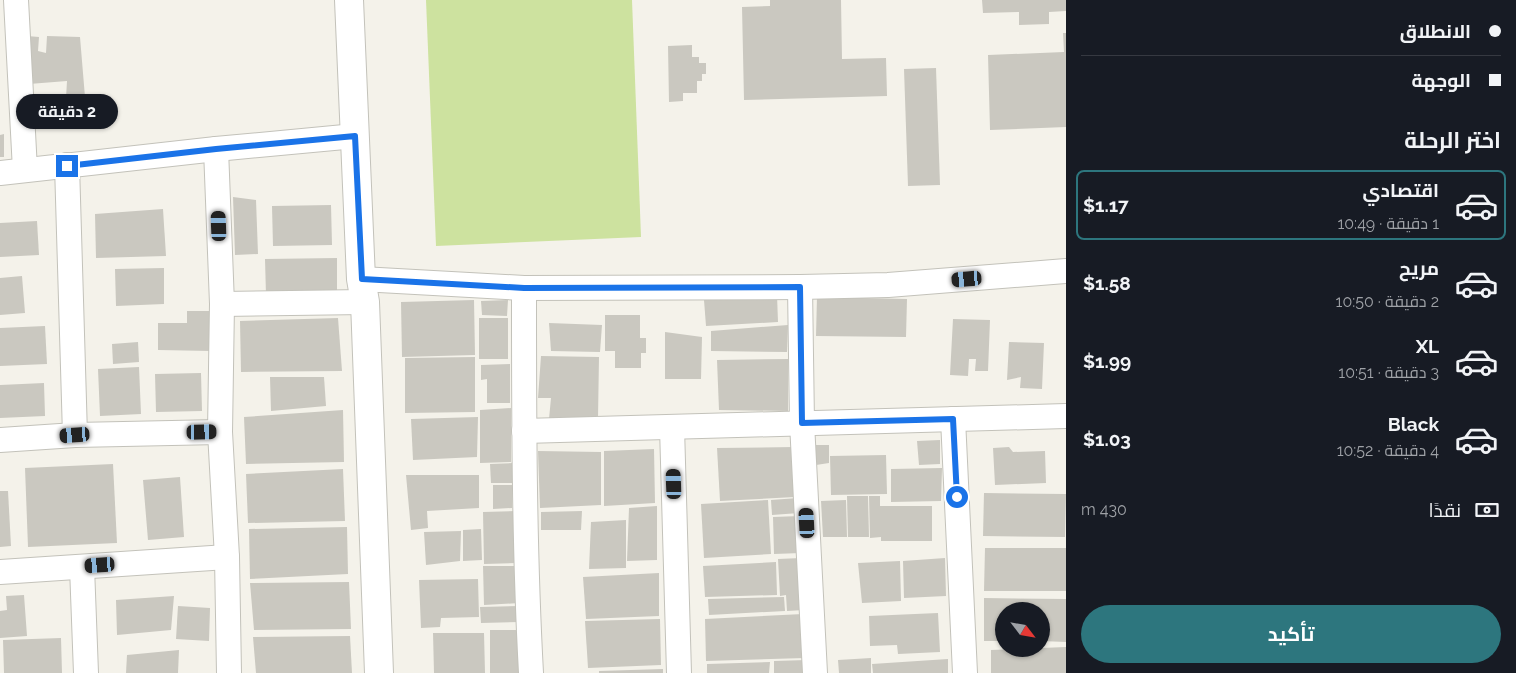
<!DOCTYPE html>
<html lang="ar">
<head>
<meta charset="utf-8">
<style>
  body { margin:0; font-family:Raleway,Cairo,sans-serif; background:#20242c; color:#f1f3f6; direction:rtl; height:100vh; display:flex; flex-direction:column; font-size:19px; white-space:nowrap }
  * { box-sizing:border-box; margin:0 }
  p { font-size:16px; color:#9ea1a6 }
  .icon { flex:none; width:28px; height:28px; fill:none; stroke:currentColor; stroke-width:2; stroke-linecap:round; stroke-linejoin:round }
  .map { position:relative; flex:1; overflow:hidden; direction:ltr }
  .details { display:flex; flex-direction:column; background:#171b24; width:450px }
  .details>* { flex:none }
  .top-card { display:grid; align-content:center; height:110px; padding:0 15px; background:#171b24 }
  .needle { width:32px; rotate:121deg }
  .controls { position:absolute; left:995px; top:602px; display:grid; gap:10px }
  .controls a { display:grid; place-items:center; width:55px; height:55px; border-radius:50%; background:#171b24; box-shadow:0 1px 4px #0004; font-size:25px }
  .end { position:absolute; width:22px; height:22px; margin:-11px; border:6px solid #1a73e8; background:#fff; box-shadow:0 0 0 2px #fff }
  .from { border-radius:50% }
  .bubble { position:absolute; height:35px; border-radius:18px; background:#171b24; box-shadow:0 1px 4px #0004; font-size:16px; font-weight:700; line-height:35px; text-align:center; direction:rtl }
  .car { position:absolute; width:15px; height:30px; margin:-15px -8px; border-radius:6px; box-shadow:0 0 4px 1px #0007; background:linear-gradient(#222 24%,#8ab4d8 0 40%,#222 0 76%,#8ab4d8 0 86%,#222 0) }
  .top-card b { display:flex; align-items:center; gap:18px; height:48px; font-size:19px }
  .top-card b+b { border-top:1px solid #363941 }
  .top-card i { width:12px; height:12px; background:#f1f3f6 }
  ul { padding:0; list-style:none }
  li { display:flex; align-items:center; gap:15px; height:70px; margin:0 10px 8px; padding:0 5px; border:2px solid transparent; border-radius:8px }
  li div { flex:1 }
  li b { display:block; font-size:19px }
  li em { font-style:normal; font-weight:700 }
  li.current { border-color:#2d767e }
  li>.icon { width:45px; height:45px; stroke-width:1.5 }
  h2 { padding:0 15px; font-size:22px; line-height:60px }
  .pay { display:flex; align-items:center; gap:12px; height:55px; padding:0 15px; font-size:19px }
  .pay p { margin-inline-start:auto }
  .button { display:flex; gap:10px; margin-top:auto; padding:10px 15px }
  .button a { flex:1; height:58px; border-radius:30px; background:#2d767e; color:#fff; font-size:20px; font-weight:700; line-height:58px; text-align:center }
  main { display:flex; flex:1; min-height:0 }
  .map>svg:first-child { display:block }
  .garden { fill:#cde29f }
  .building { fill:#cac8c0 }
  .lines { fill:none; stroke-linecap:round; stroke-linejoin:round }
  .minor-casing { stroke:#c3c2ba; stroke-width:26 }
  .tertiary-casing { stroke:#c3c2ba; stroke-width:30 }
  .minor { stroke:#fff; stroke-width:24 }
  .tertiary { stroke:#fff; stroke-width:28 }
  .route { stroke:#1a73e8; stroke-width:6 }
</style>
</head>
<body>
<main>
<section class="details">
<div class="top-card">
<b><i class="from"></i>الانطلاق</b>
<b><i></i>الوجهة</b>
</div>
<h2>اختر الرحلة</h2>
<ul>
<li class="current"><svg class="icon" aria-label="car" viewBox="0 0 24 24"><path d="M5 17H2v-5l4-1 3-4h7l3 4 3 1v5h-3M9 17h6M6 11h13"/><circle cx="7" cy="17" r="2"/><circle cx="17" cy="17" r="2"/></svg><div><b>اقتصادي</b><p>1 دقيقة · 10:49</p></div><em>$1.17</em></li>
<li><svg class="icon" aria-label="car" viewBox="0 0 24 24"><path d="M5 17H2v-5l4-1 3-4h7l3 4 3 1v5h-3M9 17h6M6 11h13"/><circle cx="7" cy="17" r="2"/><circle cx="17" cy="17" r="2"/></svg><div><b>مريح</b><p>2 دقيقة · 10:50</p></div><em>$1.58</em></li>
<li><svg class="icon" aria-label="car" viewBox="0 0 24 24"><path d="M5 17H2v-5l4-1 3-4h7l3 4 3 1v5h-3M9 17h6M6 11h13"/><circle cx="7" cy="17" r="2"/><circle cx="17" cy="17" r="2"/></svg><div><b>XL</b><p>3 دقيقة · 10:51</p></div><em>$1.99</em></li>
<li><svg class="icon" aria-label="car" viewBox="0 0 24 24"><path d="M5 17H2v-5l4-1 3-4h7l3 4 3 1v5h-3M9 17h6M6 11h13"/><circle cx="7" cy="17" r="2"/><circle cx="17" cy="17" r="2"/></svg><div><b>Black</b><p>4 دقيقة · 10:52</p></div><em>$1.03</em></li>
</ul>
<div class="pay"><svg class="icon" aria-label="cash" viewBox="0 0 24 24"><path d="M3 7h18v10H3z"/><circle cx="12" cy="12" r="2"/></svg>نقدًا<p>430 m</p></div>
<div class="button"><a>تأكيد</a></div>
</section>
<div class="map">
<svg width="1066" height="673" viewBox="0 0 1066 673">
  <rect width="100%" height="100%" fill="#f4f2ea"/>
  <!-- garden -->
  <path class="garden" d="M426,0H632L641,237L436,246Z"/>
  <!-- building -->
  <g class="building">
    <path d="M770,0H841L842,59L886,58L887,96L744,100L742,7L770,6Z"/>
    <path d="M982,0H1066V11L1049,12V24L1019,25V12L983,13Z"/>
    <path d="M1063,33H1066V127L990,130L988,55L1064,52Z"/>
    <path d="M27,36L39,37L38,51L46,53L47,36L80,37L85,97L66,98L67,81L29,84Z"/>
    <path d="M692,45V57H699V63H706V74H702V81H697V93H683V101L669,102L668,46Z"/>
    <path d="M936,68L940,185L908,186L904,69Z"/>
    <path d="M4,134V157H0V135Z"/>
    <path d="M233,197L256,200L258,254L235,255Z"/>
    <path d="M331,205L332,245L273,246L272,206Z"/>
    <path d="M163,209L166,256L96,258L95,214Z"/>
    <path d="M37,221L39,255L0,257V223Z"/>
    <path d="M337,258V294L266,295L265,259Z"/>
    <path d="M164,268V304L116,306L115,269Z"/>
    <path d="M22,276L25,313L0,315V278Z"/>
    <path d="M777,295L778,322L706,326L704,300Z"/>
    <path d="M817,297L907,299L906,337L816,336Z"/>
    <path d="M474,300L475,355L402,357L401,302Z"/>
    <path d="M508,300L507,316L482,315L481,301Z"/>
    <path d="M187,311H212L211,351L158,350V323H187Z"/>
    <path d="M605,315H640V338H646V353H641V368H615V351H605Z"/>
    <path d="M338,318L342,371L241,372L240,321Z"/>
    <rect x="479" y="318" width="29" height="41"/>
    <path d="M953,319L990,320L988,371H975L976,359H969L968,376L950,375Z"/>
    <path d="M549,323L602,325L600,352L551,351Z"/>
    <path d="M788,325L787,352L711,351V331Z"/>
    <path d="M45,326L47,364L0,366V328Z"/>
    <path d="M665,332L702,337L701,379H665Z"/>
    <path d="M138,342L139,362L113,364L112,344Z"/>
    <path d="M1009,342L1044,343L1042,389L1020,388L1021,377L1007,380Z"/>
    <path d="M541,356L599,357L598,418L549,419L551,398H538Z"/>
    <path d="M475,357V412L405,413V358Z"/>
    <path d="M788,359V411L719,410L717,360Z"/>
    <path d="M510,364V403H487V379L481,380V365Z"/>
    <path d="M139,367L141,414L100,416L98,369Z"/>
    <path d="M201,373L202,411L156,412L155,374Z"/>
    <path d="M270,377H324L326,406L271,411Z"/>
    <path d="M44,383L45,416L0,418V385Z"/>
    <path d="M511,408V462L480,463V410Z"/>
    <path d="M343,410L344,462L246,464L244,417Z"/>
    <path d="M478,417L477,457L413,460L411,419Z"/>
    <path d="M940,440V464L919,465L917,441Z"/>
    <path d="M815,445H829V463L816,465Z"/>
    <path d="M794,447L795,497L720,501L717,448Z"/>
    <path d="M1009,447L1013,452L1045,451L1046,483L995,485L993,448Z"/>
    <path d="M654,449L655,503L604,506V451Z"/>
    <path d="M538,451L601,452V505L540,508Z"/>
    <path d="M886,455L887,494L831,495L830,456Z"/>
    <path d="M513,463V483H491L490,464Z"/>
    <path d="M113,464L117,543L28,547L25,468Z"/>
    <path d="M942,468L941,501L891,502V469Z"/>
    <path d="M343,469L345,521L248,523L246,474Z"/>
    <path d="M406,475H479V508L427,511L428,528L411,530Z"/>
    <path d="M180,477L184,537L148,540L143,480Z"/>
    <path d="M493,485H512V508L493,509Z"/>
    <path d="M0,491H8L11,546L0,547Z"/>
    <path d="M984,493L1066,494L1065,537L983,536Z"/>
    <path d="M847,496H868L869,537H848Z"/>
    <path d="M869,496H880V506H932V541H881V537L870,538Z"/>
    <path d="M798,498L799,513L772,515L771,500Z"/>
    <path d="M768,500L771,554L704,558L701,504Z"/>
    <path d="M846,500L847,537H823L821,501Z"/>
    <path d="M657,506V560L627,561L629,508Z"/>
    <path d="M516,511L517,563L484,564L483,512Z"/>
    <path d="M582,511L581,530H541V512Z"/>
    <path d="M800,516L801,553L774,554L773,517Z"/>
    <path d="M626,520V568L589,569L591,522Z"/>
    <path d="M347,527L348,574L250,579L249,529Z"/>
    <path d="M481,529L482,560L463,561V530Z"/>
    <path d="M461,531L460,561L426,565L424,532Z"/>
    <path d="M985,548H1066V591H984Z"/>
    <path d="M801,558L804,610L787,611L786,595L780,596L778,559Z"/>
    <path d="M945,558L946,596L904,598L903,561Z"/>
    <path d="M900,561L901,601L862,603L858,563Z"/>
    <path d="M776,562L777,595L705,597L703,566Z"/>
    <path d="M483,566H519V603L484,605Z"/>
    <path d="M659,573V616L586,619L583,577Z"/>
    <path d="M478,579L479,617L441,618L440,627L421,628L419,580Z"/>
    <path d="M349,582L351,629L254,630L250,583Z"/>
    <path d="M24,595L27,636L0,638V611L7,610L6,596Z"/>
    <path d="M174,596L171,630L117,635L116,600Z"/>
    <path d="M784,597L785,611L709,615L708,599Z"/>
    <path d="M984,598L1066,599V642L1041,641V611H1004V641H984Z"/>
    <path d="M178,606L210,608L209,641L176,639Z"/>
    <path d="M520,606V622L481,623L480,607Z"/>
    <path d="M938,613L940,652L898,654L897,645L870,646L869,616Z"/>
    <path d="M803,614L805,658L706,661L705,619Z"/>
    <path d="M660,619L661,665L588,668L585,621Z"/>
    <path d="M490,630H521L523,673H490Z"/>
    <path d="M433,633H484L485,673H434Z"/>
    <path d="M350,636L352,673H256L253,637Z"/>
    <path d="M61,638L62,673H4L3,640Z"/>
    <path d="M1066,647V673H991V650Z"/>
    <path d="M179,650L178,673H126L127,655Z"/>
    <path d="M871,658V673H839L838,660Z"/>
    <path d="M948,659V673H873L872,664Z"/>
    <path d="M807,660V673H774V661Z"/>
    <path d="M770,662L769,673H707V664Z"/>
    <path d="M663,669V673H599V671Z"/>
  </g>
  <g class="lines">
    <!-- minor casing -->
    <g class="minor-casing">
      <g id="minor">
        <path d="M16,0L25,170"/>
        <path d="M216,149L222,304L220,432L227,557L229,673"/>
        <path d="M67,165L75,435"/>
        <path d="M0,173L216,149L355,136"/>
        <path d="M361,279L524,288L800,287L888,285L1066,271"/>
        <path d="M800,287L802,423L815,673"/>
        <path d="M524,288C524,416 524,545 531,673"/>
        <path d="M222,304L365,302"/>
        <path d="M953,419L965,673"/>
        <path d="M672,427L679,673"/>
        <path d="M524,431L1066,416"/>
        <path d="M0,440L75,435L220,432"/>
        <path d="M82,567L86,673"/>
        <path d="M0,572L227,557"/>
      </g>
    </g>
    <!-- tertiary casing -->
    <g class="tertiary-casing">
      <path id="tertiary" d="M349,0L361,279L365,302L379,673"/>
    </g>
    <!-- minor -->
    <use href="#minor" class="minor"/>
    <!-- tertiary -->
    <use href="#tertiary" class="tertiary"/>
  </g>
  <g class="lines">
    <!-- route -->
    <path class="route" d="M67,166L216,149L355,136L362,279L524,288L800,287L802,423L953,419L957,497"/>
  </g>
</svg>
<div class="controls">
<a><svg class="needle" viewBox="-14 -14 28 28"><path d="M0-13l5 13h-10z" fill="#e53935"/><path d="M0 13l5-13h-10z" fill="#9ea1a6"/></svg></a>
</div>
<i class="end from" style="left:957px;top:497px"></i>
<i class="end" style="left:67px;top:166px"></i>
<div class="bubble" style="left:16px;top:94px;width:102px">2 دقيقة</div>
<i class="car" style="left:219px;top:226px;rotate:358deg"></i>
<i class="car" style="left:967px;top:279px;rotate:265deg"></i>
<i class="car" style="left:202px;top:432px;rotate:89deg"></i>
<i class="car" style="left:75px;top:435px;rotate:266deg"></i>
<i class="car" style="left:674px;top:484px;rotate:358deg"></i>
<i class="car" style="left:807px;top:523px;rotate:357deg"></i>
<i class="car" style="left:100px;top:565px;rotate:266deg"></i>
</div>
</main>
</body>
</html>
